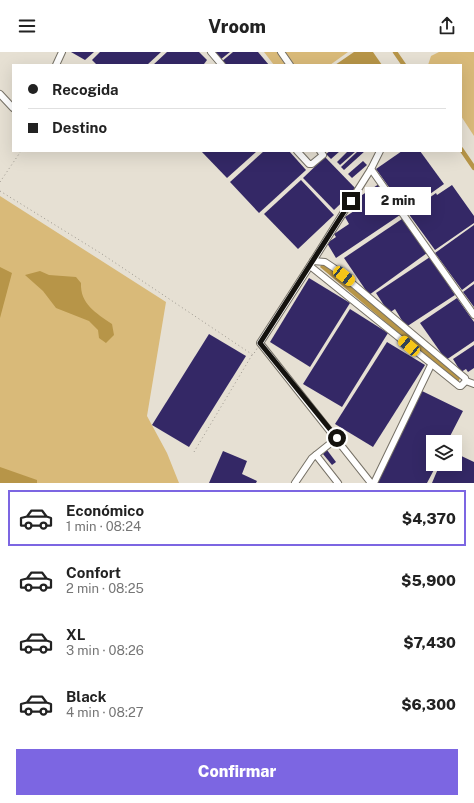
<!DOCTYPE html>
<html lang="es">
<head>
<meta charset="utf-8">
<style>
  body { margin:0; font-family:"Public Sans",sans-serif; background:#f2f2f2; color:#222; height:100vh; display:flex; flex-direction:column; font-size:15px; white-space:nowrap }
  * { box-sizing:border-box; margin:0 }
  p { font-size:13px; color:#767676 }
  .icon { flex:none; width:22px; height:22px; fill:none; stroke:currentColor; stroke-width:2; stroke-linecap:round; stroke-linejoin:round }
  .map { position:relative; height:431px; overflow:hidden }
  .details { display:flex; flex-direction:column; background:#fff; flex:1 }
  .details>* { flex:none }
  .banner { position:absolute; left:12px; top:12px; width:450px; height:88px; border-radius:0px; box-shadow:0 4px 16px #0002; display:grid; align-content:center; height:88px; padding:0 16px; background:#fff }
  .buttons { position:absolute; left:426px; top:383px; display:grid; gap:8px }
  .buttons a { display:grid; place-items:center; width:36px; height:36px; border-radius:0px; background:#fff; box-shadow:0 4px 16px #0002; font-size:20px }
  .end { position:absolute; width:18px; height:18px; margin:-9px; border:5px solid #14120e; background:#fff; box-shadow:0 0 0 2px #fff }
  .from { border-radius:50% }
  .bubble { position:absolute; height:28px; border-radius:0px; background:#fff; box-shadow:0 4px 16px #0002; font-size:13px; font-weight:800; line-height:28px; text-align:center }
  .car { position:absolute; width:12px; height:24px; margin:-12px -6px; border-radius:5px; box-shadow:0 0 3px 1px #0007; background:linear-gradient(#f5c518 24%,#345 0 40%,#f5c518 0 76%,#345 0 86%,#f5c518 0) }
  .banner b { display:flex; align-items:center; gap:14px; height:38px; font-size:15px }
  .banner b+b { border-top:1px solid #e0e0e0 }
  .banner i { width:10px; height:10px; background:#222 }
  ul { padding:7px 0 0; list-style:none }
  li { display:flex; align-items:center; gap:12px; height:56px; margin:0 8px 6px; padding:0 8px; border:2px solid transparent; border-radius:0px }
  li div { flex:1 }
  li b { display:block; font-size:15px }
  li em { font-style:normal; font-weight:800 }
  li.on { border-color:#7c66e2 }
  li>.icon { width:36px; height:36px; stroke-width:1.5 }
  .primary-button { display:flex; gap:8px; margin-top:auto; padding:8px 16px }
  .primary-button a { flex:1; height:46px; border-radius:0px; background:#7c66e2; color:#fff; font-size:16px; font-weight:800; line-height:46px; text-align:center }
  header { display:flex; justify-content:space-between; align-items:center; height:52px; padding:0 16px; background:#fff; font-size:18px; font-weight:800 }
  .map>svg:first-child { display:block }
  .green { fill:#d9ba79 }
  .water { fill:#b79548 }
  .lines { fill:none; stroke-linecap:round; stroke-linejoin:round }
  .canal { stroke:#b79548; stroke-width:4.5 }
  .building { fill:#342866 }
  .minor-casing { stroke:#767166; stroke-width:8 }
  .path { stroke:#9c978e; stroke-width:1; stroke-dasharray:1 3; stroke-linecap:butt }
  .minor { stroke:#fff; stroke-width:6 }
  .route { stroke:#14120e; stroke-width:5 }
</style>
</head>
<body>
<header><svg class="icon" aria-label="menu" viewBox="0 0 24 24"><path d="M4 6h16M4 12h16M4 18h16"/></svg>Vroom<svg class="icon" aria-label="share" viewBox="0 0 24 24"><path d="M12 15V3M7 8l5-5 5 5M5 13v7h14v-7"/></svg></header>
<div class="map">
<svg width="474" height="431" viewBox="0 0 474 431">
  <rect width="100%" height="100%" fill="#e6e0d3"/>
  <!-- green -->
  <g class="green">
    <path d="M264,0H348L330,13H274Z"/>
    <path d="M439,0H474V84L461,64V13H428L431,4Z"/>
    <path d="M0,144L166,250L147,364L167,401L179,431H0Z"/>
  </g>
  <!-- water -->
  <g class="water">
    <path d="M354,0H373L382,13H335Z"/>
    <path d="M322,212L326,214L460,326L458,331L320,215Z"/>
    <path d="M0,215L12,221L0,266Z"/>
    <path d="M40,219L49,223L76,225L81,231C80,252 96,261 112,272L114,283L106,291L99,286L98,278L89,269L56,256L43,239L25,223Z"/>
    <path d="M0,415L37,428V431H0Z"/>
  </g>
  <g class="lines">
    <!-- canal -->
    <g class="canal">
      <path d="M395,0L404,13"/>
      <path d="M461,97L474,116"/>
    </g>
  </g>
  <!-- building -->
  <g class="building">
    <path d="M71,0H94L85,8Z"/>
    <path d="M100,0H161L147,13H97L92,8Z"/>
    <path d="M167,0H199L207,8L204,12L205,13H153Z"/>
    <path d="M213,0H230L220,8Z"/>
    <path d="M233,0H258L269,13H223L221,10Z"/>
    <path d="M201,99H257L227,126Z"/>
    <path d="M264,99H289L306,118L259,161L230,130Z"/>
    <path d="M330,99H340L331,107L326,102Z"/>
    <path d="M348,99H356L340,113L337,110Z"/>
    <path d="M358,99H365L344,118L341,115Z"/>
    <path d="M402,99H420L444,132L406,159L376,117Z"/>
    <path d="M325,105L356,137L334,158L303,126Z"/>
    <path d="M363,109L367,113L352,126L348,122Z"/>
    <path d="M301,128L334,163L298,197L264,162Z"/>
    <path d="M379,132L400,163L336,206L327,191L336,185L334,182L349,172L345,165L354,159L351,154L361,147L359,145Z"/>
    <path d="M452,133L474,164V171L435,198L408,161L436,141L437,143Z"/>
    <path d="M402,167L427,201L369,243L344,206Z"/>
    <path d="M474,173V229L462,238L435,201Z"/>
    <path d="M430,205L455,243L406,275L395,257L389,261L376,241Z"/>
    <path d="M309,226L350,251L310,315L270,290Z"/>
    <path d="M474,232V255L463,240Z"/>
    <path d="M457,246L474,270V289L446,308L420,271Z"/>
    <path d="M350,257L388,281L342,355L303,332Z"/>
    <path d="M209,282L246,304L189,395L152,373Z"/>
    <path d="M387,290L425,313L373,395L335,372Z"/>
    <path d="M474,293V316L468,320L466,317L461,320L453,307Z"/>
    <path d="M422,339L463,359L447,390H433V412H437L427,431H377Z"/>
    <path d="M327,398L336,410L332,413L323,402Z"/>
    <path d="M223,399L247,409L242,422L257,429L256,431H209Z"/>
    <path d="M455,401L474,410V431H432L440,412H455Z"/>
  </g>
  <g class="lines">
    <!-- minor casing -->
    <g class="minor-casing">
      <g id="minor">
        <path d="M211,0L222,13"/>
        <path d="M281,0L290,13"/>
        <path d="M56,13L62,0"/>
        <path d="M0,42L13,56"/>
        <path d="M297,99L309,112H312L323,103L320,99"/>
        <path d="M371,117L474,263"/>
        <path d="M313,209L325,210L334,216L465,326L466,329L474,332"/>
        <path d="M310,214L459,334H461L466,329"/>
        <path d="M316,403L338,431"/>
        <path d="M295,431L312,406L337,386"/>
        <path d="M371,431L260,291L313,209L371,117L380,99"/>
        <path d="M374,431L431,313"/>
      </g>
    </g>
    <!-- path -->
    <g class="path">
      <path d="M0,130L21,99"/>
      <path d="M0,139L102,202L253,303L258,295"/>
      <path d="M194,400L252,303"/>
    </g>
    <!-- minor -->
    <use href="#minor" class="minor"/>
  </g>
  <g class="lines">
    <!-- route -->
    <path class="route" d="M337,386L260,291L351,149"/>
  </g>
</svg>
<div class="buttons">
<a><svg class="icon" aria-label="layers" viewBox="0 0 24 24"><path d="M12 4l9 5-9 5-9-5zM3 14l9 5 9-5"/></svg></a>
</div>
<i class="end from" style="left:337px;top:386px"></i>
<i class="end" style="left:351px;top:149px"></i>
<div class="bubble" style="left:365px;top:135px;width:66px">2 min</div>
<i class="car" style="left:344px;top:224px;rotate:128deg"></i>
<i class="car" style="left:409px;top:294px;rotate:310deg"></i>
<div class="banner">
<b><i class="from"></i>Recogida</b>
<b><i></i>Destino</b>
</div>
</div>
<section class="details">
<ul>
<li class="on"><svg class="icon" aria-label="car" viewBox="0 0 24 24"><path d="M5 17H2v-5l4-1 3-4h7l3 4 3 1v5h-3M9 17h6M6 11h13"/><circle cx="7" cy="17" r="2"/><circle cx="17" cy="17" r="2"/></svg><div><b>Económico</b><p>1 min · 08:24</p></div><em>$4,370</em></li>
<li><svg class="icon" aria-label="car" viewBox="0 0 24 24"><path d="M5 17H2v-5l4-1 3-4h7l3 4 3 1v5h-3M9 17h6M6 11h13"/><circle cx="7" cy="17" r="2"/><circle cx="17" cy="17" r="2"/></svg><div><b>Confort</b><p>2 min · 08:25</p></div><em>$5,900</em></li>
<li><svg class="icon" aria-label="car" viewBox="0 0 24 24"><path d="M5 17H2v-5l4-1 3-4h7l3 4 3 1v5h-3M9 17h6M6 11h13"/><circle cx="7" cy="17" r="2"/><circle cx="17" cy="17" r="2"/></svg><div><b>XL</b><p>3 min · 08:26</p></div><em>$7,430</em></li>
<li><svg class="icon" aria-label="car" viewBox="0 0 24 24"><path d="M5 17H2v-5l4-1 3-4h7l3 4 3 1v5h-3M9 17h6M6 11h13"/><circle cx="7" cy="17" r="2"/><circle cx="17" cy="17" r="2"/></svg><div><b>Black</b><p>4 min · 08:27</p></div><em>$6,300</em></li>
</ul>
<div class="primary-button"><a>Confirmar</a></div>
</section>
</body>
</html>
